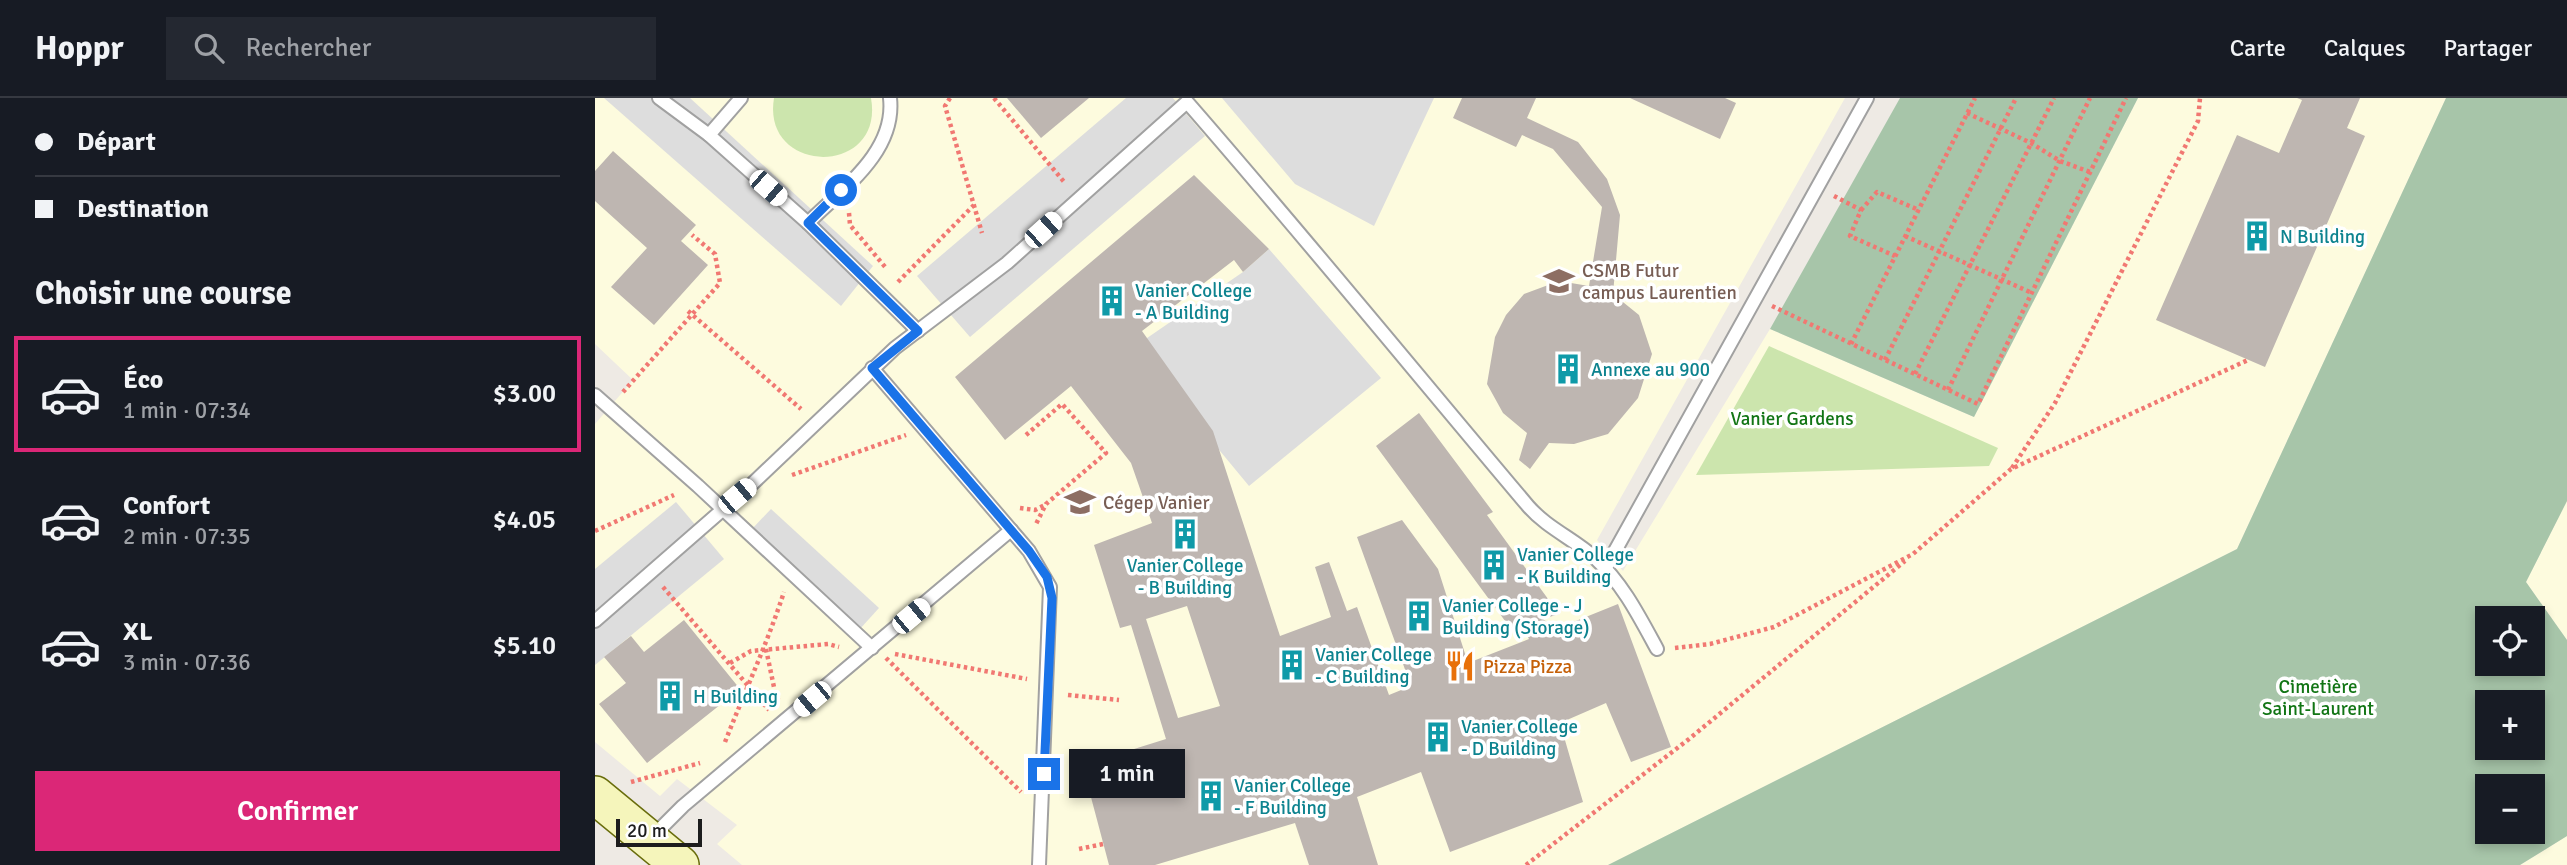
<!DOCTYPE html>
<html lang="fr">
<head>
<meta charset="utf-8">
<style>
  body { margin:0; font-family:Signika,sans-serif; background:#242831; color:#f1f3f6; height:100vh; display:flex; flex-direction:column; font-size:26px; white-space:nowrap }
  * { box-sizing:border-box; margin:0 }
  p { font-size:23px; color:#9ea1a6 }
  .icon { flex:none; width:38px; height:38px; fill:none; stroke:currentColor; stroke-width:2; stroke-linecap:round; stroke-linejoin:round }
  .map { position:relative; flex:1; overflow:hidden }
  .sheet { display:flex; flex-direction:column; background:#171b24; width:595px }
  .sheet>* { flex:none }
  .top-card { display:grid; align-content:center; height:154px; padding:0 35px; background:#171b24 }
  .controls { position:absolute; left:1880px; top:508px; display:grid; gap:14px }
  .controls a { display:grid; place-items:center; width:70px; height:70px; border-radius:0px; background:#171b24; box-shadow:0 4px 10px #0003; font-size:35px }
  .scale { position:absolute; left:21px; bottom:18px; width:86px; box-sizing:border-box; padding-left:7px; border:4px solid #1d1d1d; border-top:0; font-size:19px; line-height:24px; white-space:nowrap; color:#1d1d1d; -webkit-text-stroke:5px #fff; paint-order:stroke }
  .end { position:absolute; width:32px; height:32px; margin:-16px; border:9px solid #1a73e8; background:#fff; box-shadow:0 0 0 4px #fff }
  .from { border-radius:50% }
  .bubble { position:absolute; height:49px; border-radius:0px; background:#171b24; box-shadow:0 4px 10px #0003; font-size:23px; font-weight:600; line-height:49px; text-align:center }
  .car { position:absolute; width:21px; height:42px; margin:-21px -10px; border-radius:9px; box-shadow:0 0 5px 2px #0007; background:linear-gradient(#fff 24%,#345 0 40%,#fff 0 76%,#345 0 86%,#fff 0) }
  .top-card b { display:flex; align-items:center; gap:24px; height:66px; font-size:26px }
  .top-card b+b { border-top:2px solid #363941 }
  .top-card i { width:18px; height:18px; background:#f1f3f6 }
  ul { padding:0; list-style:none }
  li { display:flex; align-items:center; gap:21px; height:116px; margin:0 14px 10px; padding:0 21px; border:4px solid transparent; border-radius:0px }
  li div { flex:1 }
  li b { display:block; font-size:26px }
  li em { font-style:normal; font-weight:600 }
  li.selected { border-color:#db2777 }
  li>.icon { width:63px; height:63px; stroke-width:1.5 }
  h2 { padding:0 35px; font-size:32px; line-height:84px }
  .primary-button { display:flex; gap:14px; margin-top:auto; padding:14px 35px }
  .primary-button a { flex:1; height:80px; border-radius:0px; background:#db2777; color:#fff; font-size:28px; font-weight:600; line-height:80px; text-align:center }
  header { display:flex; align-items:center; gap:42px; box-sizing:border-box; height:98px; padding:0 35px; background:#171b24; border-bottom:2px solid #363941 }
  header strong { font-size:33px }
  nav { display:flex; gap:38px; margin-inline-start:auto; font-size:24px }
  .search { width:490px; height:63px; background:#242831; display:flex; align-items:center; gap:18px; box-sizing:border-box; padding:0 24px; border-radius:0px; color:#9ea1a6; font-size:26px }
  main { display:flex; flex:1; min-height:0 }
  .map>svg:first-child { display:block }
  .education { fill:#fdfbde }
  .grass { fill:#cce5ad }
  .cemetery { fill:#a7c5a9; fill-rule:evenodd }
  .parking { fill:#ddd }
  .building { fill:#beb6b1; fill-rule:evenodd }
  .lines { fill:none; stroke-linecap:round; stroke-linejoin:round }
  .service-casing { stroke:#a1a1a1; stroke-width:16 }
  .secondary-casing { stroke:#696d0c; stroke-width:40 }
  .path { stroke:#f17872; stroke-width:4.5; stroke-dasharray:3.5 3.5; stroke-linecap:butt }
  .service { stroke:#fff; stroke-width:12 }
  .secondary { stroke:#f5f5bb; stroke-width:37 }
  .route { stroke:#1a73e8; stroke-width:9 }
  .labels { text-anchor:middle; stroke-width:7; stroke-linejoin:round; paint-order:stroke }
  .culture-label { font-size:19px; fill:#0d838f; stroke:#fff; text-anchor:start }
  .education-label { font-size:19px; fill:#785e54; stroke:#fff; text-anchor:start }
  .park-label { font-size:19px; fill:#127515; stroke:#fff }
  .food-label { font-size:19px; fill:#c56008; stroke:#fff; text-anchor:start }
</style>
</head>
<body>
<header>
<strong>Hoppr</strong>
<div class="search"><svg class="icon" aria-label="search" viewBox="0 0 24 24"><circle cx="10" cy="10" r="6"/><path d="M15 15l6 6"/></svg>Rechercher</div>
<nav><a>Carte</a><a>Calques</a><a>Partager</a></nav>
</header>
<main>
<section class="sheet">
<div class="top-card">
<b><i class="from"></i>Départ</b>
<b><i></i>Destination</b>
</div>
<h2>Choisir une course</h2>
<ul>
<li class="selected"><svg class="icon" aria-label="car" viewBox="0 0 24 24"><path d="M5 17H2v-5l4-1 3-4h7l3 4 3 1v5h-3M9 17h6M6 11h13"/><circle cx="7" cy="17" r="2"/><circle cx="17" cy="17" r="2"/></svg><div><b>Éco</b><p>1 min · 07:34</p></div><em>$3.00</em></li>
<li><svg class="icon" aria-label="car" viewBox="0 0 24 24"><path d="M5 17H2v-5l4-1 3-4h7l3 4 3 1v5h-3M9 17h6M6 11h13"/><circle cx="7" cy="17" r="2"/><circle cx="17" cy="17" r="2"/></svg><div><b>Confort</b><p>2 min · 07:35</p></div><em>$4.05</em></li>
<li><svg class="icon" aria-label="car" viewBox="0 0 24 24"><path d="M5 17H2v-5l4-1 3-4h7l3 4 3 1v5h-3M9 17h6M6 11h13"/><circle cx="7" cy="17" r="2"/><circle cx="17" cy="17" r="2"/></svg><div><b>XL</b><p>3 min · 07:36</p></div><em>$5.10</em></li>
</ul>
<div class="primary-button"><a>Confirmer</a></div>
</section>
<div class="map">
<svg width="1972" height="767" viewBox="0 0 1972 767">
  <rect width="100%" height="100%" fill="#eeeae4"/>
  <!-- education -->
  <g class="education">
    <path d="M0,0H1250L1002,442L1028,473L1175,231L1379,319L1543,0H1851L1642,451L1013,767H147L122,746L142,727L82,681L65,698L0,644V326L38,282L0,246Z"/>
    <path d="M1972,403V542L1931,484Z"/>
    <path d="M1972,738V767H1925Z"/>
  </g>
  <!-- grass -->
  <g class="grass">
    <path d="M179,0H276C290,79 166,78 179,0Z"/>
    <path d="M1174,248L1403,350L1394,368L1101,377Z"/>
  </g>
  <!-- cemetery -->
  <g class="cemetery">
    <path d="M1305,0H1543L1379,319L1175,231Z"/>
    <path d="M1851,0H1972V403L1931,484L1972,542V738L1925,767H1013L1642,451ZM1892,520H1937V565H1892ZM1892,604H1937V649H1892ZM1892,688H1937V733H1892Z"/>
  </g>
  <!-- parking -->
  <g class="parking">
    <path d="M9,0H95L278,168L246,208Z"/>
    <path d="M531,0H578L610,38L375,239L322,178Z"/>
    <path d="M627,0H839L779,128L700,86Z"/>
    <path d="M674,151L786,280L654,388L539,249L648,174Z"/>
    <path d="M81,404L129,461L0,567V471Z"/>
    <path d="M176,411L284,510L264,532L156,432Z"/>
  </g>
  <!-- building -->
  <g class="building">
    <path d="M412,0H494L446,40Z"/>
    <path d="M867,0H941L932,20L983,44L1012,81L1025,117L1018,196L1044,217L1057,256L1043,300L1013,336L979,346L954,345L935,371L924,362L932,335L908,315L892,286L900,239L911,217L929,196L964,183L994,188L1007,109L958,51L927,37L921,49L858,20Z"/>
    <path d="M1035,0H1130L1141,5L1125,41Z"/>
    <path d="M1702,0H1765L1752,30L1770,38L1670,269L1561,222L1642,37L1684,55L1707,2Z"/>
    <path d="M18,53L101,127L86,143L113,167L59,227L16,189L52,150L0,103V73Z"/>
    <path d="M599,77L674,151L648,174L639,162L547,233L618,333L685,538L736,519L720,469L734,464L752,513L762,509L794,597L816,588L762,439L807,422L843,471L873,565L934,541L927,528L916,531L781,348L824,315L898,414L892,417L964,516L948,521L961,531L1023,506L1076,649L1036,664L1011,605L965,625L988,704L855,754L826,674L762,699L783,767H714L700,725L560,767H514L493,688L512,683L504,662L571,641L536,527L525,530L499,447L557,425L536,365L476,288L410,342L360,279ZM592,508L625,608L583,620L551,521Z"/>
    <path d="M89,522L145,591L52,665L4,606L31,585L9,559L36,538L49,554Z"/>
  </g>
  <g class="lines">
    <!-- service casing -->
    <g class="service-casing">
      <g id="service">
        <path d="M64,0L114,37L213,125L323,233"/>
        <path d="M114,37L146,0"/>
        <path d="M213,125C248,90 301,54 295,0"/>
        <path d="M277,270L434,453L455,489L444,767"/>
        <path d="M0,297L103,388L277,550"/>
        <path d="M1010,471L1272,0"/>
        <path d="M0,523L157,386L300,250L412,165L592,4C708,137 819,273 933,408C952,430 979,441 1000,460C1028,486 1044,518 1062,551"/>
        <path d="M57,739L88,708L416,432"/>
      </g>
    </g>
    <!-- secondary casing -->
    <g class="secondary-casing">
      <path id="secondary" d="M0,697L85,767"/>
    </g>
    <!-- path -->
    <g class="path">
      <path d="M355,0L350,8L387,135"/>
      <path d="M399,0L470,85"/>
      <path d="M1372,15L1436,45L1465,63L1495,74"/>
      <path d="M1239,98L1266,112L1255,138L1300,158"/>
      <path d="M1266,112L1282,94L1324,112"/>
      <path d="M254,115L255,127L291,170"/>
      <path d="M1310,138L1437,195"/>
      <path d="M303,184L379,107"/>
      <path d="M1177,208L1383,306L1531,0"/>
      <path d="M93,213L206,311"/>
      <path d="M1256,246L1380,0"/>
      <path d="M1290,262L1421,0"/>
      <path d="M1320,276L1459,0"/>
      <path d="M1353,292L1495,0"/>
      <path d="M28,294L125,185L120,156L97,137"/>
      <path d="M431,337L467,306L511,355L451,406L440,428"/>
      <path d="M1417,370L1460,305L1603,23L1605,0"/>
      <path d="M197,377L311,337"/>
      <path d="M425,410L440,412L450,407"/>
      <path d="M0,433L79,397"/>
      <path d="M68,489L174,612"/>
      <path d="M1080,550L1115,546L1179,529L1318,456L1416,371L1653,262"/>
      <path d="M171,551L180,594L184,604"/>
      <path d="M300,556L432,581"/>
      <path d="M291,560L426,694"/>
      <path d="M135,565L156,553L233,546L244,549"/>
      <path d="M473,597L524,602"/>
      <path d="M130,644C150,593 172,546 189,494"/>
      <path d="M36,684L105,665"/>
      <path d="M484,751L508,746"/>
      <path d="M931,767L1094,641L1310,463"/>
    </g>
    <!-- service -->
    <use href="#service" class="service"/>
    <!-- secondary -->
    <use href="#secondary" class="secondary"/>
  </g>
  <g class="lines">
    <!-- route -->
    <path class="route" d="M246,92L213,125L323,233L277,270L434,453L452,479L457,500L449,676"/>
  </g>
  <!-- icons -->
  <defs>
    <g id="building-bare" transform="scale(2.415)"><path d="M-4-6H4V6H1V3H-1V6H-4ZM-2.5-4.3h1.7v1.8h-1.7ZM.8-4.3h1.7v1.8H.8ZM-2.5-1h1.7V.8h-1.7ZM.8-1h1.7V.8H.8Z" fill="#0f9aa8" stroke="#fff" stroke-width="2.5" paint-order="stroke"/></g>
    <g id="school-bare" transform="scale(2.415)"><path d="M0-5L7-2L0 1L-7-2ZM-4 1L0 2.5L4 1V4Q0 6-4 4Z" fill="#8d6e63" stroke="#fff" stroke-width="2.5" paint-order="stroke"/></g>
    <g id="university-bare" transform="scale(2.415)"><path d="M0-5L7-2L0 1L-7-2ZM-4 1L0 2.5L4 1V4Q0 6-4 4Z" fill="#8d6e63" stroke="#fff" stroke-width="2.5" paint-order="stroke"/></g>
    <g id="restaurant-bare" transform="scale(2.415)"><path d="M-5-6h1v4h1v-4h1v4h1v-4h1v5L-1.5 .5V6h-2V.5L-5-1ZM5-6V6H3V1.5H1.5Q1.5-4 5-6Z" fill="#e8710a" stroke="#fff" stroke-width="2.5" paint-order="stroke"/></g>
  </defs>
  <g fill-rule="evenodd">
    <use href="#building-bare" x="1662" y="138"/>
    <use href="#school-bare" x="964" y="183"/>
    <use href="#building-bare" x="517" y="203"/>
    <use href="#building-bare" x="973" y="271"/>
    <use href="#university-bare" x="485" y="404"/>
    <use href="#building-bare" x="590" y="436"/>
    <use href="#building-bare" x="899" y="467"/>
    <use href="#building-bare" x="824" y="518"/>
    <use href="#building-bare" x="697" y="567"/>
    <use href="#restaurant-bare" x="865" y="568"/>
    <use href="#building-bare" x="75" y="598"/>
    <use href="#building-bare" x="843" y="639"/>
    <use href="#building-bare" x="616" y="698"/>
  </g>
  <g class="labels">
    <!-- culture labels -->
    <g class="culture-label">
      <text x="1685" y="145">N Building</text>
      <text x="540" y="199">Vanier College<tspan x="540" dy="22">- A Building</tspan></text>
      <text x="996" y="278">Annexe au 900</text>
      <text x="922" y="463">Vanier College<tspan x="922" dy="22">- K Building</tspan></text>
      <text x="590" y="474" text-anchor="middle">Vanier College<tspan x="590" dy="22">- B Building</tspan></text>
      <text x="847" y="514">Vanier College - J<tspan x="847" dy="22">Building (Storage)</tspan></text>
      <text x="720" y="563">Vanier College<tspan x="720" dy="22">- C Building</tspan></text>
      <text x="98" y="605">H Building</text>
      <text x="866" y="635">Vanier College<tspan x="866" dy="22">- D Building</tspan></text>
      <text x="639" y="694">Vanier College<tspan x="639" dy="22">- F Building</tspan></text>
    </g>
    <!-- education labels -->
    <g class="education-label">
      <text x="987" y="179">CSMB Futur<tspan x="987" dy="22">campus Laurentien</tspan></text>
      <text x="508" y="411">Cégep Vanier</text>
    </g>
    <!-- park labels -->
    <g class="park-label">
      <text x="1197" y="327">Vanier Gardens</text>
      <text x="1723" y="595">Cimetière<tspan x="1723" dy="22">Saint-Laurent</tspan></text>
    </g>
    <!-- food labels -->
    <g class="food-label">
      <text x="888" y="575">Pizza Pizza</text>
    </g>
  </g>
</svg>
<div class="controls">
<a><svg class="icon" aria-label="locate" viewBox="0 0 24 24"><circle cx="12" cy="12" r="6"/><path d="M12 2v4M12 18v4M2 12h4M18 12h4"/></svg></a>
<a>+</a>
<a>−</a>
</div>
<div class="scale">20 m</div>
<i class="end from" style="left:246px;top:92px"></i>
<i class="end" style="left:449px;top:676px"></i>
<div class="bubble" style="left:474px;top:651px;width:116px">1 min</div>
<i class="car" style="left:173px;top:90px;rotate:131deg"></i>
<i class="car" style="left:448px;top:132px;rotate:48deg"></i>
<i class="car" style="left:142px;top:398px;rotate:50deg"></i>
<i class="car" style="left:316px;top:518px;rotate:50deg"></i>
<i class="car" style="left:217px;top:601px;rotate:230deg"></i>
</div>
</main>
</body>
</html>
